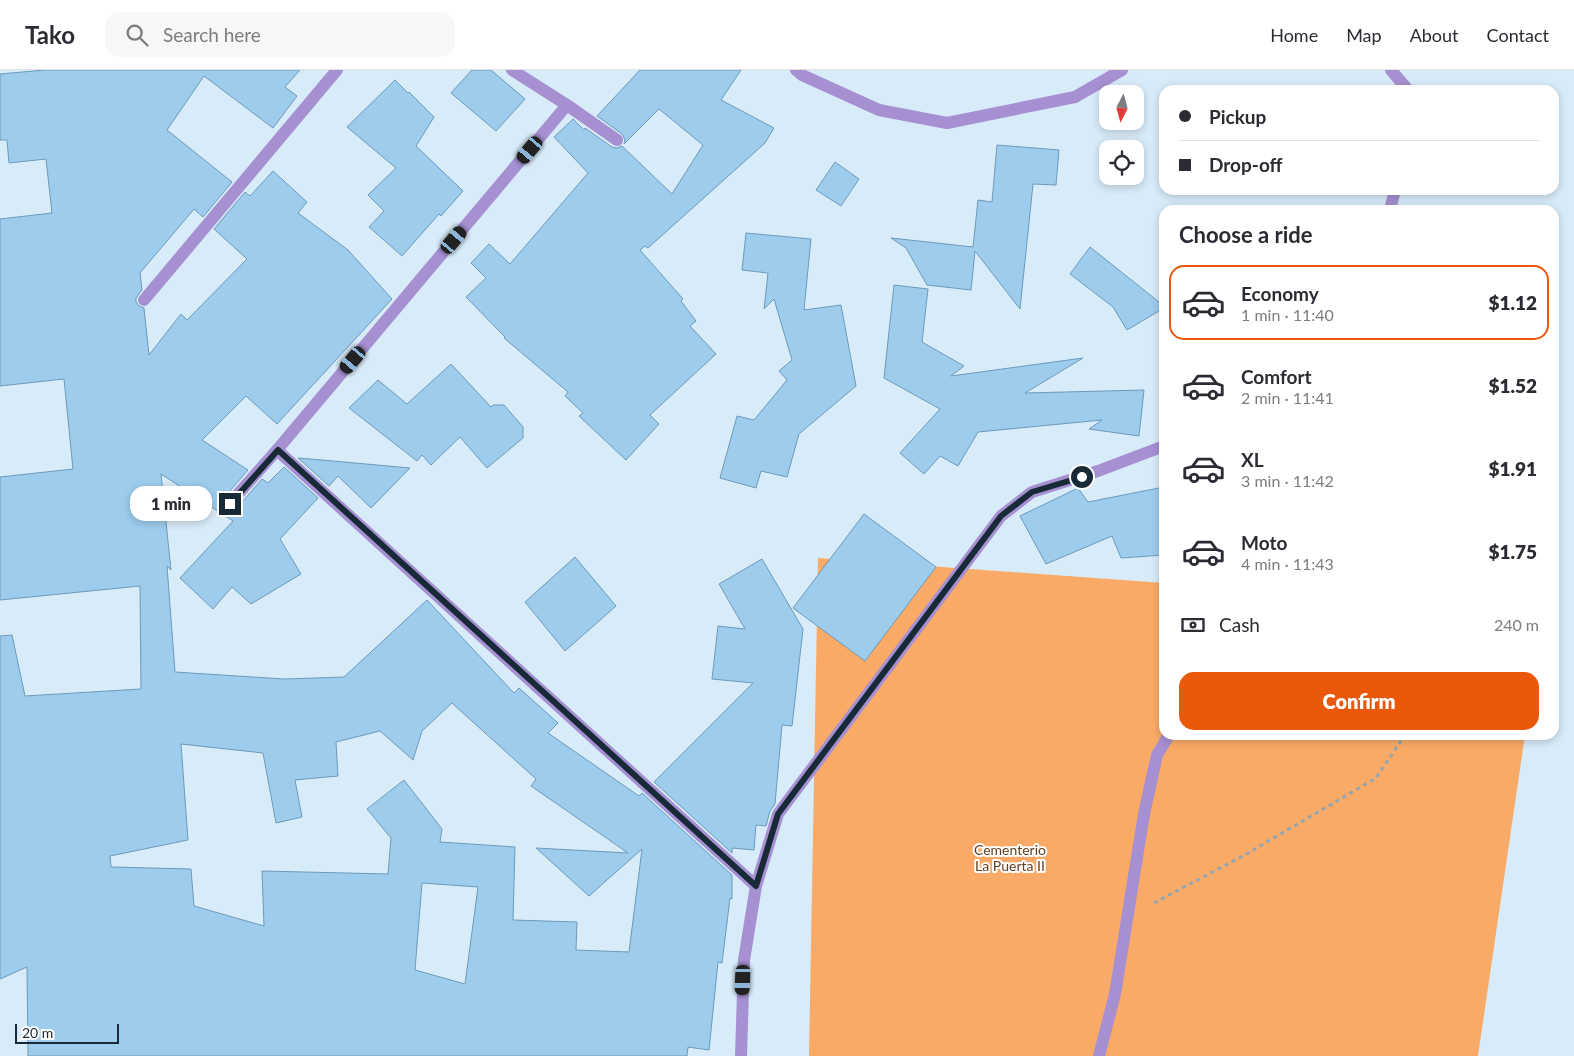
<!DOCTYPE html>
<html lang="en">
<head>
<meta charset="utf-8">
<style>
  body { margin:0; font-family:Lato,sans-serif; background:#f7f7f7; color:#2b2b33; height:100vh; display:flex; flex-direction:column; font-size:19px; white-space:nowrap }
  * { box-sizing:border-box; margin:0 }
  p { font-size:16px; color:#7c7c81 }
  .icon { flex:none; width:28px; height:28px; fill:none; stroke:currentColor; stroke-width:2; stroke-linecap:round; stroke-linejoin:round }
  .map { position:relative; flex:1; overflow:hidden }
  .panel { position:absolute; left:1159px; top:135px; width:400px; height:535px; display:flex; flex-direction:column; background:#fff; border-radius:15px; box-shadow:0 2px 8px #0003 }
  .panel>* { flex:none }
  .hud { position:absolute; left:1159px; top:15px; width:400px; height:110px; border-radius:15px; box-shadow:0 2px 8px #0003; display:grid; align-content:center; height:110px; padding:0 20px; background:#fff }
  .needle { width:32px; rotate:186deg }
  .controls { position:absolute; left:1099px; top:15px; display:grid; gap:10px }
  .controls a { display:grid; place-items:center; width:45px; height:45px; border-radius:10px; background:#fff; box-shadow:0 2px 8px #0003; font-size:25px }
  .scale { position:absolute; left:15px; bottom:12px; width:104px; box-sizing:border-box; padding-left:5px; border:2px solid #182a37; border-top:0; font-size:14px; line-height:18px; white-space:nowrap; color:#182a37; -webkit-text-stroke:4px #fff; paint-order:stroke }
  .end { position:absolute; width:22px; height:22px; margin:-11px; border:6px solid #182a37; background:#fff; box-shadow:0 0 0 2px #fff }
  .from { border-radius:50% }
  .bubble { position:absolute; height:35px; border-radius:15px; background:#fff; box-shadow:0 2px 8px #0003; font-size:16px; font-weight:800; line-height:35px; text-align:center }
  .car { position:absolute; width:15px; height:30px; margin:-15px -8px; border-radius:6px; box-shadow:0 0 4px 1px #0007; background:linear-gradient(#222 24%,#8ab4d8 0 40%,#222 0 76%,#8ab4d8 0 86%,#222 0) }
  .hud b { display:flex; align-items:center; gap:18px; height:48px; font-size:19px }
  .hud b+b { border-top:1px solid #e1e1e2 }
  .hud i { width:12px; height:12px; background:#2b2b33 }
  ul { padding:0; list-style:none }
  li { display:flex; align-items:center; gap:15px; height:75px; margin:0 10px 8px; padding:0 10px; border:2px solid transparent; border-radius:15px }
  li div { flex:1 }
  li b { display:block; font-size:19px }
  li em { font-style:normal; font-weight:800 }
  li.on { border-color:#ea580c }
  li>.icon { width:45px; height:45px; stroke-width:1.5 }
  h2 { padding:0 20px; font-size:22px; line-height:60px }
  .pay { display:flex; align-items:center; gap:12px; height:55px; padding:0 20px; font-size:19px }
  .pay p { margin-inline-start:auto }
  .cta { display:flex; gap:10px; margin-top:auto; padding:10px 20px }
  .cta a { flex:1; height:58px; border-radius:15px; background:#ea580c; color:#fff; font-size:20px; font-weight:800; line-height:58px; text-align:center }
  header { display:flex; align-items:center; gap:30px; box-sizing:border-box; height:70px; padding:0 25px; background:#fff; border-bottom:1px solid #e1e1e2 }
  header strong { font-size:24px }
  nav { display:flex; gap:28px; margin-inline-start:auto; font-size:18px }
  .search { width:350px; height:45px; background:#f7f7f7; display:flex; align-items:center; gap:12px; box-sizing:border-box; padding:0 18px; border-radius:15px; color:#7c7c81; font-size:19px }
  .map>svg:first-child { display:block }
  .green { fill:#faaa67 }
  .building { fill:#9dcced; stroke:#6c9aba; fill-rule:evenodd }
  .lines { fill:none; stroke-linecap:round; stroke-linejoin:round }
  .path { stroke:#92a5b2; stroke-width:3; stroke-dasharray:4 4; stroke-linecap:butt }
  .service { stroke:#a690d2; stroke-width:12 }
  .minor { stroke:#a690d2; stroke-width:12 }
  .route { stroke:#182a37; stroke-width:6 }
  .labels { text-anchor:middle; stroke-width:4; stroke-linejoin:round; paint-order:stroke }
  .park-label { font-size:14px; fill:#663e1b; stroke:#fff }
</style>
</head>
<body>
<header>
<strong>Tako</strong>
<div class="search"><svg class="icon" aria-label="search" viewBox="0 0 24 24"><circle cx="10" cy="10" r="6"/><path d="M15 15l6 6"/></svg>Search here</div>
<nav><a>Home</a><a>Map</a><a>About</a><a>Contact</a></nav>
</header>
<div class="map">
<svg width="1574" height="986" viewBox="0 0 1574 986">
  <rect width="100%" height="100%" fill="#d8ebf8"/>
  <!-- green -->
  <path class="green" d="M818,488L1164,513V665H1525L1478,986H809Z"/>
  <!-- building -->
  <g class="building">
    <path d="M45,0H300L285,17L297,26L273,58L204,6L167,60L232,112L203,147L194,139L140,203L142,220L136,228V232L139,236L144,238L149,285L181,244L187,250L247,189L214,159L245,122L250,126L273,101L307,132L298,143L348,180L392,229L277,354L246,326L202,370L248,400L224,428L222,435L225,439L229,441L236,439L262,409L268,413L284,397L318,428L280,469L301,504L251,534L232,517L213,539L180,508L233,451L161,404L171,500L167,496L175,602L284,609L344,607L427,530L514,623L519,618L558,653L548,663L639,726L642,723L732,805V829L730,828L722,893L718,892L709,980L688,977L687,986H28L27,897L0,909V566L12,565L25,626L141,619L140,516L0,530V407L73,399L64,309L0,316V149L52,143L46,89L9,93L7,70H0V4ZM452,633L536,709L531,716L628,783L536,778L589,826L642,779L629,882L576,880L577,852L513,850L515,777L440,772L442,759L404,710L367,739L391,768L388,804L262,801L264,856L194,836L191,799L111,797L110,786L188,770L181,674L263,683L276,753L302,747L295,710L338,706L336,672L380,661L413,690L422,661ZM422,813L478,817L465,914L415,900Z"/>
    <path d="M472,0H491L525,29L496,61L451,23Z"/>
    <path d="M640,0H741L721,30L774,58L765,73L648,178L645,176L640,180L683,229L681,231L696,251L690,256L716,284L650,345L659,354L626,390L579,346L583,343L565,326L568,322L504,268L505,267L466,227L486,208L471,193L489,174L510,194L588,103L554,67L573,49L584,60L585,58L612,77L617,78L622,76L672,124L703,75L659,39L624,74L625,70L622,64L597,46Z"/>
    <path d="M395,10L408,23L409,22L434,47L416,76L463,121L441,146L439,144L402,186L369,157L384,141L368,125L396,98L347,57Z"/>
    <path d="M997,75L1059,80L1056,115L1033,114L1020,239L975,181L971,220L927,215L906,178L891,168L973,177L978,130L992,132Z"/>
    <path d="M835,92L859,109L841,136L816,120Z"/>
    <path d="M746,163L811,169L804,240L841,235L856,316L799,364L787,407L761,401L756,418L720,408L737,346L754,350L787,310L779,301L792,290L774,229L764,239L768,203L742,200Z"/>
    <path d="M1090,177L1164,236V238L1127,260L1113,237L1070,204Z"/>
    <path d="M894,215L928,219L922,272L964,296L951,306L1083,288L1025,323L1144,320L1139,366L1089,359L1102,350L978,362L958,396L940,386L924,404L900,383L940,339L884,308Z"/>
    <path d="M451,294L491,337L493,335H504L523,357V368L487,398L460,367L431,395L422,385L417,391L349,338L378,310L407,334Z"/>
    <path d="M298,388L322,390L410,398L371,438L338,406L329,416Z"/>
    <path d="M1164,417V485L1121,488L1112,466L1046,494L1020,446L1078,418L1088,432Z"/>
    <path d="M864,444L936,497L865,591L793,538Z"/>
    <path d="M575,487L616,536L565,581L525,532Z"/>
    <path d="M762,489L803,559L792,656L782,655L775,734L770,741L766,756L756,755L754,780L732,778V783L654,712L753,613L712,609L718,556L745,559L719,514Z"/>
  </g>
  <g class="lines">
    <!-- path -->
    <path class="path" d="M1154,833L1243,786L1376,708L1405,665"/>
    <!-- service -->
    <path class="service" d="M1099,986L1115,924L1144,744L1157,685L1169,665"/>
    <!-- minor -->
    <g class="minor">
      <path d="M512,0L567,35L617,70"/>
      <path d="M796,0L802,5L879,40L947,53L1075,27L1122,0"/>
      <path d="M1391,0L1408,20"/>
      <path d="M1390,140L1395,120"/>
      <path d="M144,230L337,0"/>
      <path d="M277,380L756,816"/>
      <path d="M230,433L277,380L567,35"/>
      <path d="M741,986L744,890L756,816L778,744L1001,446L1032,422L1098,401L1164,376"/>
    </g>
  </g>
  <g class="lines">
    <!-- route -->
    <path class="route" d="M230,434L278,380L756,816L778,744L1001,446L1032,422L1082,407"/>
  </g>
  <g class="labels">
    <!-- park labels -->
    <g class="park-label">
      <text x="1010" y="785">Cementerio<tspan x="1010" dy="16">La Puerta II</tspan></text>
    </g>
  </g>
</svg>
<div class="controls">
<a><svg class="needle" viewBox="-14 -14 28 28"><path d="M0-13l5 13h-10z" fill="#e53935"/><path d="M0 13l5-13h-10z" fill="#7c7c81"/></svg></a>
<a><svg class="icon" aria-label="locate" viewBox="0 0 24 24"><circle cx="12" cy="12" r="6"/><path d="M12 2v4M12 18v4M2 12h4M18 12h4"/></svg></a>
</div>
<div class="scale">20 m</div>
<i class="end from" style="left:1082px;top:407px"></i>
<i class="end" style="left:230px;top:434px"></i>
<div class="bubble" style="left:130px;top:416px;width:82px">1 min</div>
<i class="car" style="left:530px;top:80px;rotate:220deg"></i>
<i class="car" style="left:454px;top:170px;rotate:40deg"></i>
<i class="car" style="left:353px;top:290px;rotate:220deg"></i>
<i class="car" style="left:743px;top:910px;rotate:182deg"></i>
<div class="hud">
<b><i class="from"></i>Pickup</b>
<b><i></i>Drop-off</b>
</div>
<section class="panel">
<h2>Choose a ride</h2>
<ul>
<li class="on"><svg class="icon" aria-label="car" viewBox="0 0 24 24"><path d="M5 17H2v-5l4-1 3-4h7l3 4 3 1v5h-3M9 17h6M6 11h13"/><circle cx="7" cy="17" r="2"/><circle cx="17" cy="17" r="2"/></svg><div><b>Economy</b><p>1 min · 11:40</p></div><em>$1.12</em></li>
<li><svg class="icon" aria-label="car" viewBox="0 0 24 24"><path d="M5 17H2v-5l4-1 3-4h7l3 4 3 1v5h-3M9 17h6M6 11h13"/><circle cx="7" cy="17" r="2"/><circle cx="17" cy="17" r="2"/></svg><div><b>Comfort</b><p>2 min · 11:41</p></div><em>$1.52</em></li>
<li><svg class="icon" aria-label="car" viewBox="0 0 24 24"><path d="M5 17H2v-5l4-1 3-4h7l3 4 3 1v5h-3M9 17h6M6 11h13"/><circle cx="7" cy="17" r="2"/><circle cx="17" cy="17" r="2"/></svg><div><b>XL</b><p>3 min · 11:42</p></div><em>$1.91</em></li>
<li><svg class="icon" aria-label="car" viewBox="0 0 24 24"><path d="M5 17H2v-5l4-1 3-4h7l3 4 3 1v5h-3M9 17h6M6 11h13"/><circle cx="7" cy="17" r="2"/><circle cx="17" cy="17" r="2"/></svg><div><b>Moto</b><p>4 min · 11:43</p></div><em>$1.75</em></li>
</ul>
<div class="pay"><svg class="icon" aria-label="cash" viewBox="0 0 24 24"><path d="M3 7h18v10H3z"/><circle cx="12" cy="12" r="2"/></svg>Cash<p>240 m</p></div>
<div class="cta"><a>Confirm</a></div>
</section>
</div>
</body>
</html>
